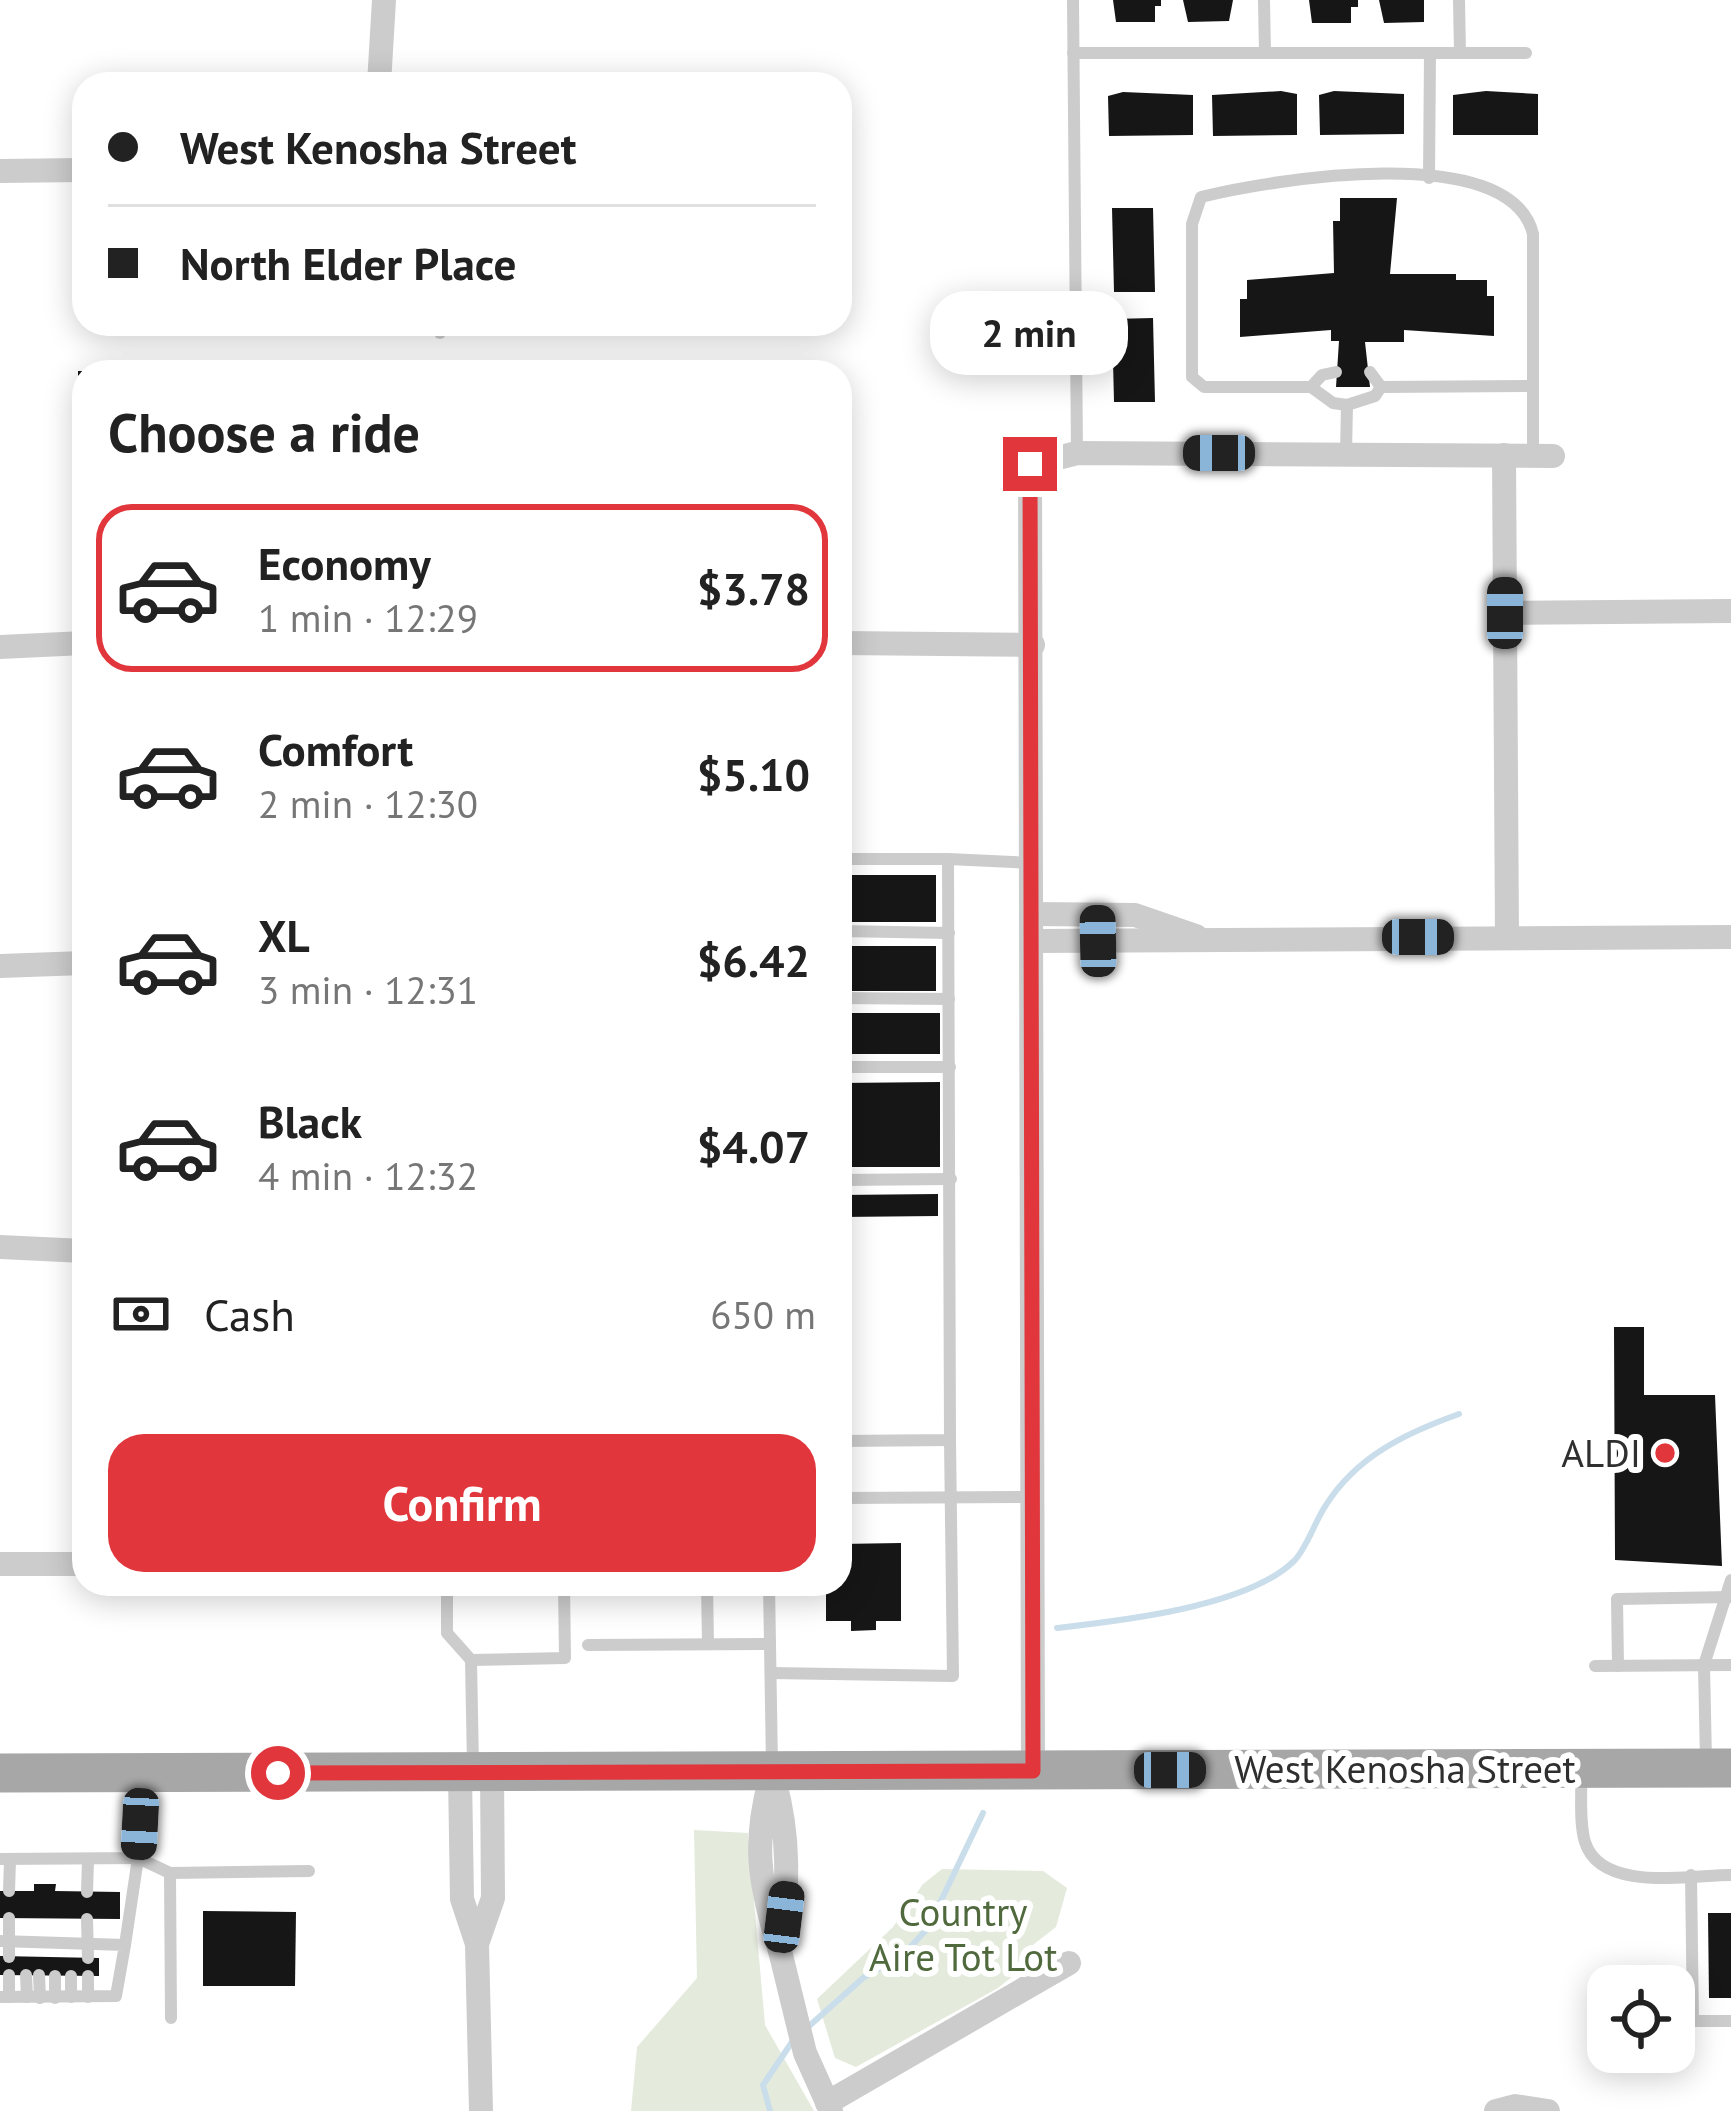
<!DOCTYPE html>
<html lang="en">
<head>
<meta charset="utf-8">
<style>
  body { margin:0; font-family:"PT Sans",sans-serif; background:#f6f6f6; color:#222; height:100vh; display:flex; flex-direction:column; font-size:45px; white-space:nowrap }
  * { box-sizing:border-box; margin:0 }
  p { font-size:39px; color:#767676 }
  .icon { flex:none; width:66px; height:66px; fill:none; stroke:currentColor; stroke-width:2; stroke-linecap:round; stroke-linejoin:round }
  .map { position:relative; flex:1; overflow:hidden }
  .panel { position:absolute; left:72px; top:360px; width:780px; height:1236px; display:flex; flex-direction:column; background:#fff; border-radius:36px; box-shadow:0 6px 30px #0003 }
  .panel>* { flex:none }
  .banner { position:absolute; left:72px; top:72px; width:780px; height:264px; border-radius:36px; box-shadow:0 6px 30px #0003; display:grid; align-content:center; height:264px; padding:0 36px; background:#fff }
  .tools { position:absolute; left:1587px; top:1965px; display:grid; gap:24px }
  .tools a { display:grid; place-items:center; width:108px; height:108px; border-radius:24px; background:#fff; box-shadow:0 6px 30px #0003; font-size:60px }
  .end { position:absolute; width:54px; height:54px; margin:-27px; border:15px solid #e0363c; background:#fff; box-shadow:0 0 0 6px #fff }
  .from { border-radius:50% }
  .bubble { position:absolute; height:84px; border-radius:36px; background:#fff; box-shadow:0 6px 30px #0003; font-size:39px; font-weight:800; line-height:84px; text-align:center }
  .car { position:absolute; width:36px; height:72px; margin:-36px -18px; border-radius:15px; box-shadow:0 0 9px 3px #0007; background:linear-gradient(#222 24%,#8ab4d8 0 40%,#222 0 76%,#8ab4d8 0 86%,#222 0) }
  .banner b { display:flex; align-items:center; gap:42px; height:114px; font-size:45px }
  .banner b+b { border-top:3px solid #e0e0e0 }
  .banner i { width:30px; height:30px; background:#222 }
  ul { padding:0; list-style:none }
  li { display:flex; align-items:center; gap:36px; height:168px; margin:0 24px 18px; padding:0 12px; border:6px solid transparent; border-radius:36px }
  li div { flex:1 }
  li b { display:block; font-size:45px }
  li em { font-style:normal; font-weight:800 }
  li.current { border-color:#e0363c }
  li>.icon { width:108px; height:108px; stroke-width:1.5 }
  h2 { padding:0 36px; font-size:54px; line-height:144px }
  .pay { display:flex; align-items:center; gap:30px; height:132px; padding:0 36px; font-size:45px }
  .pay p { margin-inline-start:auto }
  .action { display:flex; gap:24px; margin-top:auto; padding:24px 36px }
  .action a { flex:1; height:138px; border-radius:36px; background:#e0363c; color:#fff; font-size:48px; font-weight:800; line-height:138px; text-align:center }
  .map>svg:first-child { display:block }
  .green { fill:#e4ebdd }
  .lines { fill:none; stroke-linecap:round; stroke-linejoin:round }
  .stream { stroke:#c9ddeb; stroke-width:6 }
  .building { fill:#161616 }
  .service { stroke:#ccc; stroke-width:12 }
  .minor { stroke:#ccc; stroke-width:24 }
  .primary { stroke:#a7a7a7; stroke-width:39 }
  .route { stroke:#e0363c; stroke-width:15 }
  .poi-dot { fill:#e0363c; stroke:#fff; stroke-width:4.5 }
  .labels { text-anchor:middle; stroke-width:12; stroke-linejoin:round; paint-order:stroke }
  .poi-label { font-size:39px; fill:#2f2f2f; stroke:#fff; text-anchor:end }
  .street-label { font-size:39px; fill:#2f2f2f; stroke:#fff }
  .park-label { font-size:39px; fill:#50693d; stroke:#fff }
</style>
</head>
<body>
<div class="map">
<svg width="1731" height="2111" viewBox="0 0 1731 2111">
  <rect width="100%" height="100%" fill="#fff"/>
  <!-- green -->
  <g class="green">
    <path d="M694,1830L748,1833L765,2025L814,2111H631L637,2047L697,1978Z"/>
    <path d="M942,1869L1043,1871L1067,1888L1056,1927L1029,1948L1018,1972L998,1988L856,2067L835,2058L817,1999L893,1927L923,1884Z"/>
  </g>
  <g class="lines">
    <!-- stream -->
    <g class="stream">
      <path d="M1057,1628C1120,1621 1247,1607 1294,1561C1307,1548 1315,1521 1326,1505C1357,1456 1406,1433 1459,1414"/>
      <path d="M808,2027L863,1978L904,1954L928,1928L983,1813"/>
      <path d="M770,2111L763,2085L794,2039"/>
    </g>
  </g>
  <!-- building -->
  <g class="building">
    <path d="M1113,0H1161V6H1155V22H1116Z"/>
    <path d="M1183,0H1233L1229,21L1188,22Z"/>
    <path d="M1309,0H1358V7H1351V23H1312Z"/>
    <path d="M1379,0H1424V22L1384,23Z"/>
    <path d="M1281,91L1297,94V135L1213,136L1212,95Z"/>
    <path d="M1334,91L1404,94V134L1320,135L1319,95Z"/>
    <path d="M1486,91L1538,94V135H1453V95Z"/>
    <path d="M1123,92L1193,95V135L1109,136L1108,96Z"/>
    <path d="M1340,198H1397L1390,274H1456V280H1487V296H1494V336L1404,330V342H1365L1370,387H1336L1339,341H1331V330L1240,337V299H1247V280L1334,273L1333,221H1340Z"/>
    <path d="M1112,208H1153L1155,292H1114Z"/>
    <path d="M1153,318L1155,402H1114L1112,319Z"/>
    <rect x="78" y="371" width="6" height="69"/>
    <rect x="840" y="875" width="96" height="47"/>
    <rect x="840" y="946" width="96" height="45"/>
    <rect x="840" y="1013" width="100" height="41"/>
    <path d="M940,1082V1167H840V1083Z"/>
    <path d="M938,1194V1216L840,1217V1195Z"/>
    <path d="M1614,1327H1644V1395H1715L1722,1566L1615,1560Z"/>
    <path d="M901,1543V1621H876V1630L851,1631V1621H826V1584H840V1544Z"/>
    <path d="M34,1884H56L55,1891L120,1892V1919L0,1918V1891H34Z"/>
    <path d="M203,1911L296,1912L295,1986H203Z"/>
    <path d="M1708,1913H1731V1998H1709Z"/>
    <path d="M0,1956L99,1958V1976L0,1975Z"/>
  </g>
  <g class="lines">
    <!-- service -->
    <g class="service">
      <path d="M1073,0L1077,453"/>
      <path d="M1264,0L1265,53"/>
      <path d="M1459,0L1460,53"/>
      <path d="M1073,53H1526"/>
      <path d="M1429,178L1430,53"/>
      <path d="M440,333V324"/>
      <path d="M1370,372L1381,387"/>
      <path d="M1533,386L1381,387L1375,396L1347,405L1333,403L1311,387H1204L1192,377V224L1201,197C1270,180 1510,139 1533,234V456"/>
      <path d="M1311,387L1322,375L1336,372"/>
      <path d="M1346,453L1347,405"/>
      <path d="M840,859H948L950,1440L840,1441"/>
      <path d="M948,859L1032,863"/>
      <path d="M840,931L949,933"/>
      <path d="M840,998L949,999"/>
      <path d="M840,1067H950"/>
      <path d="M840,1180L951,1179"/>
      <path d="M840,1498L1033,1497"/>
      <path d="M447,1584V1633L471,1660L473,1766"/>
      <path d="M707,1584L708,1644"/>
      <path d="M769,1584L772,1766"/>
      <path d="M588,1645L770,1644"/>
      <path d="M471,1660L565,1658L564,1584"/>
      <path d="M1595,1666L1731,1665"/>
      <path d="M1618,1666L1617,1599L1730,1597"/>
      <path d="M771,1673L953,1676L950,1440"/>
      <path d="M1706,1761L1704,1665L1731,1580"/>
      <path d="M1581,1776C1582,1797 1579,1822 1585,1842C1601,1893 1690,1875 1731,1875"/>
      <path d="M0,1859L138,1858L141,1776"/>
      <path d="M170,1873L171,2018"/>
      <path d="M1691,1875L1693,2021H1731"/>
      <path d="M9,1891L10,1860"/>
      <path d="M87,1892L88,1860"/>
      <path d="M87,1919L88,1958"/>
      <path d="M0,1941L125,1945L116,1996L0,1997"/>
      <path d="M125,1945L138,1858L170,1873L309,1871"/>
      <path d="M9,1957V1918"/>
      <path d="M9,1975V1997"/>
      <path d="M26,1975L27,1997"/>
      <path d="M39,1975L40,1998"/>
      <path d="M55,1976V1998"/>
      <path d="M71,1976V1997"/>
      <path d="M88,1976V1997"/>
    </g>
    <!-- minor -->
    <g class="minor">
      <path d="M379,84L384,0"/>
      <path d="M0,171L84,170"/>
      <path d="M1504,455L1507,937"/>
      <path d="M1505,613L1731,611"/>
      <path d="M840,643L1033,645"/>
      <path d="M0,647L84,643"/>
      <path d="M1033,914L1135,915L1196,936"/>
      <path d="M1033,941L1731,937"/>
      <path d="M0,966L84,963"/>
      <path d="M0,1247L84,1251"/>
      <path d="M0,1564H84"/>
      <path d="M1033,1771L1030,465L1077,453L1553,456"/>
      <path d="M772,1773C791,1834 788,1888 780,1951C759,1883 752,1842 772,1773Z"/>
      <path d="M460,1774L462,1899L477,1944L481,2111"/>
      <path d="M477,1944L493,1898L492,1773"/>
      <path d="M780,1951L805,2053L831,2111"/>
      <path d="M827,2103L1069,1963"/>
      <path d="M1496,2111L1515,2106L1548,2111"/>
    </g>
    <!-- primary -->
    <path class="primary" d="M0,1773L1731,1768"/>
  </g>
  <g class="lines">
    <!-- route -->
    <path class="route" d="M278,1773L1033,1771L1030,464"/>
  </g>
  <!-- markers -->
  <circle class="poi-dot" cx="1665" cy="1453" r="12"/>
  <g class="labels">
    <!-- poi labels -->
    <g class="poi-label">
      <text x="1641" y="1467">ALDI</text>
    </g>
    <!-- street labels -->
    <g class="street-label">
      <text x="1405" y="1783">West Kenosha Street</text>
    </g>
    <!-- park labels -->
    <g class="park-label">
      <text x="963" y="1926">Country<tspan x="963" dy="45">Aire Tot Lot</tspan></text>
    </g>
  </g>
</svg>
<div class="tools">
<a><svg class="icon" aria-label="locate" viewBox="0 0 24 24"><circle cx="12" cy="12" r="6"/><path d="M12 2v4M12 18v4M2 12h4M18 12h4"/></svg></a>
</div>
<i class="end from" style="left:278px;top:1773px"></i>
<i class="end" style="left:1030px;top:464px"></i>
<div class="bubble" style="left:930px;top:291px;width:198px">2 min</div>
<i class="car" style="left:1219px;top:453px;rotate:270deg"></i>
<i class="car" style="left:1505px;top:613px;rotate:0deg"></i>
<i class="car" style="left:1418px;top:937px;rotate:90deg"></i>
<i class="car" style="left:1098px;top:941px;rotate:359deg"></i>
<i class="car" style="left:1170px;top:1770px;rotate:90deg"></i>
<i class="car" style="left:140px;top:1824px;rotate:183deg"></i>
<i class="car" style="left:784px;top:1917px;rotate:7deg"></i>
<div class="banner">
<b><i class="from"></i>West Kenosha Street</b>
<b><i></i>North Elder Place</b>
</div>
<section class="panel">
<h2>Choose a ride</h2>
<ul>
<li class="current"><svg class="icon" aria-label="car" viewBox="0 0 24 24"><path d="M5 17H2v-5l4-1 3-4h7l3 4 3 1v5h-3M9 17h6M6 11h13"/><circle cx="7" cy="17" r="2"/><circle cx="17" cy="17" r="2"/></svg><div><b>Economy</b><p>1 min · 12:29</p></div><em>$3.78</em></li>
<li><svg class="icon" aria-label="car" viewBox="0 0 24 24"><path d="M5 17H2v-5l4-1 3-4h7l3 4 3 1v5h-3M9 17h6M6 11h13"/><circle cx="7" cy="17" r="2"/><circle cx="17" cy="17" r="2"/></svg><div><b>Comfort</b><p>2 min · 12:30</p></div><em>$5.10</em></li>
<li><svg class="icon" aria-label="car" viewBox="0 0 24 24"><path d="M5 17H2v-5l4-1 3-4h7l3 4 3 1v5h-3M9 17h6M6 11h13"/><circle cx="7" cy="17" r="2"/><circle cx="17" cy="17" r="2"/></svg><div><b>XL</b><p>3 min · 12:31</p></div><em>$6.42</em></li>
<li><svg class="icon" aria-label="car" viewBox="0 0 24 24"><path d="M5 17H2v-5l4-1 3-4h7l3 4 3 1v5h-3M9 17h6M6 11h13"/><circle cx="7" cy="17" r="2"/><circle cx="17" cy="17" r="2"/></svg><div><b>Black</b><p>4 min · 12:32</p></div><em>$4.07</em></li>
</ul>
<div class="pay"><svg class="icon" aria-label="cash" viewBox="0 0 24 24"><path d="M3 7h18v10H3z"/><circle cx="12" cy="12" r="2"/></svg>Cash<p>650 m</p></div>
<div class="action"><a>Confirm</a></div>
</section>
</div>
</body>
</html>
